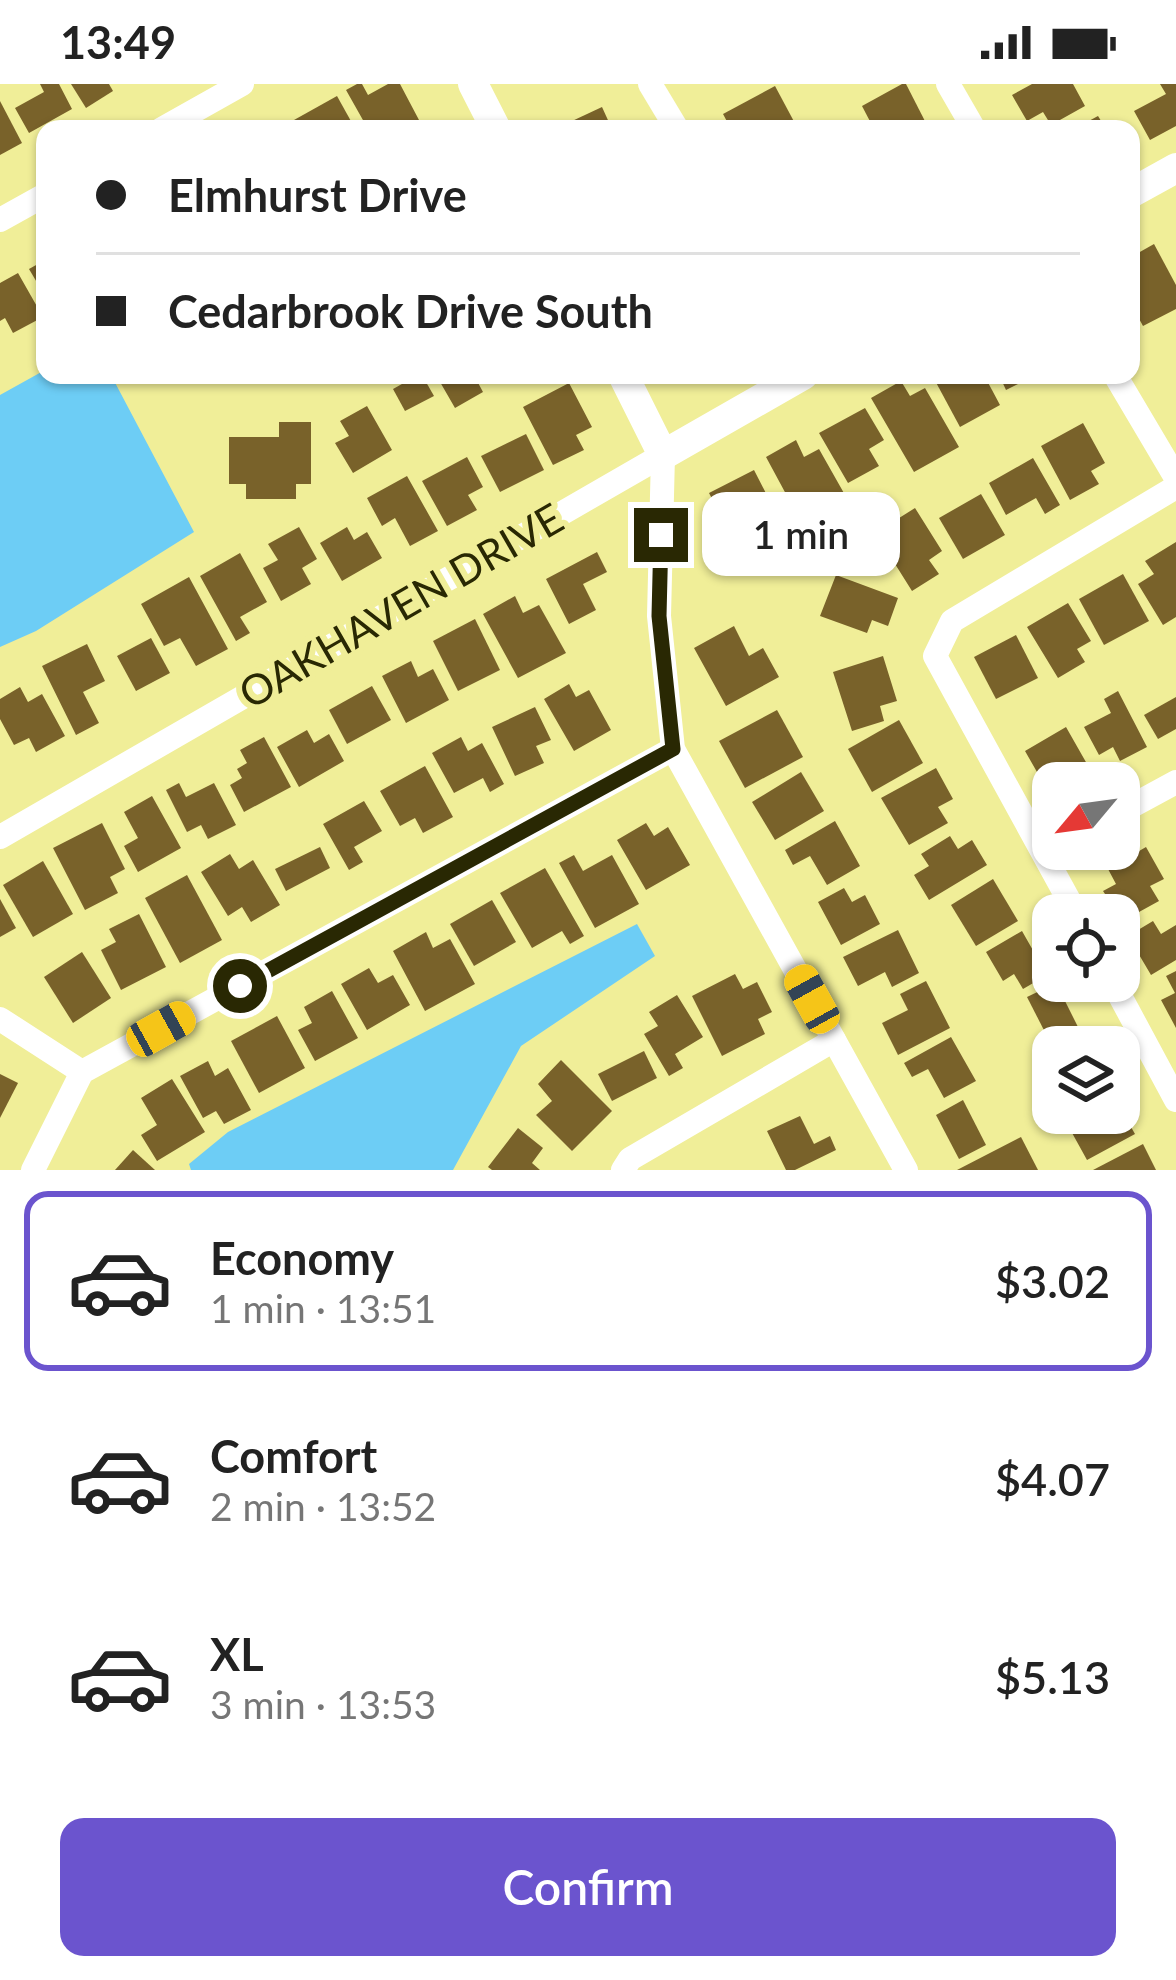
<!DOCTYPE html>
<html lang="en">
<head>
<meta charset="utf-8">
<style>
  body { margin:0; font-family:Lato,sans-serif; background:#f2f2f2; color:#222; height:100vh; display:flex; flex-direction:column; font-size:45px; white-space:nowrap }
  * { box-sizing:border-box; margin:0 }
  p { font-size:39px; color:#767676 }
  .icon { flex:none; width:66px; height:66px; fill:none; stroke:currentColor; stroke-width:2; stroke-linecap:round; stroke-linejoin:round }
  .map { position:relative; height:1086px; overflow:hidden }
  .drawer { display:flex; flex-direction:column; background:#fff; flex:1 }
  .drawer>* { flex:none }
  .guide { position:absolute; left:36px; top:36px; width:1104px; height:264px; border-radius:24px; box-shadow:0 3px 9px #0004; display:grid; align-content:center; height:264px; padding:0 60px; background:#fff }
  .needle { width:78px; rotate:241deg }
  .buttons { position:absolute; left:1032px; top:678px; display:grid; gap:24px }
  .buttons a { display:grid; place-items:center; width:108px; height:108px; border-radius:24px; background:#fff; box-shadow:0 3px 9px #0004; font-size:60px }
  .end { position:absolute; width:54px; height:54px; margin:-27px; border:15px solid #292803; background:#fff; box-shadow:0 0 0 6px #fff }
  .from { border-radius:50% }
  .bubble { position:absolute; height:84px; border-radius:24px; background:#fff; box-shadow:0 3px 9px #0004; font-size:39px; font-weight:600; line-height:84px; text-align:center }
  .car { position:absolute; width:36px; height:72px; margin:-36px -18px; border-radius:15px; box-shadow:0 0 9px 3px #0007; background:linear-gradient(#f5c518 24%,#345 0 40%,#f5c518 0 76%,#345 0 86%,#f5c518 0) }
  .guide b { display:flex; align-items:center; gap:42px; height:114px; font-size:45px }
  .guide b+b { border-top:3px solid #e0e0e0 }
  .guide i { width:30px; height:30px; background:#222 }
  ul { padding:21px 0 0; list-style:none }
  li { display:flex; align-items:center; gap:36px; height:180px; margin:0 24px 18px; padding:0 36px; border:6px solid transparent; border-radius:24px }
  li div { flex:1 }
  li b { display:block; font-size:45px }
  li em { font-style:normal; font-weight:600 }
  li.active { border-color:#6b54ce }
  li>.icon { width:108px; height:108px; stroke-width:1.5 }
  .cta { display:flex; gap:24px; margin-top:auto; padding:24px 60px }
  .cta a { flex:1; height:138px; border-radius:24px; background:#6b54ce; color:#fff; font-size:48px; font-weight:600; line-height:138px; text-align:center }
  .status { display:flex; justify-content:space-between; align-items:center; height:84px; padding:0 60px; background:#fff; direction:ltr }
  .status svg { height:33px; fill:currentColor }
  .map>svg:first-child { display:block }
  .water { fill:#6dcdf5 }
  .building { fill:#79622a }
  .lines { fill:none; stroke-linecap:round; stroke-linejoin:round }
  .minor { stroke:#fff; stroke-width:24 }
  .tertiary { stroke:#fff; stroke-width:30 }
  .route { stroke:#292803; stroke-width:15 }
  .labels { text-anchor:middle; stroke-width:12; stroke-linejoin:round; paint-order:stroke }
  .street-label { font-size:42px; fill:#292803; stroke:#f0ee98 }
</style>
</head>
<body>
<div class="status"><b>13:49</b><svg viewBox="0 0 49 12"><path d="M0 12V9h3v3zM5 12V6h3v6zM10 12V3h3v9zM15 12V0h3v12zM26 1h20v11H26zM47 4h2v5h-2z"/></svg></div>
<div class="map">
<svg width="1176" height="1086" viewBox="0 0 1176 1086">
  <rect width="100%" height="100%" fill="#f0ee98"/>
  <!-- water -->
  <g class="water">
    <path d="M45,286V291H111L194,448L36,547L0,563V311Z"/>
    <path d="M637,840L655,872L521,962L453,1086H191L189,1080L228,1048Z"/>
  </g>
  <!-- building -->
  <g class="building">
    <path d="M40,0H59L72,25L29,49L15,24L44,8Z"/>
    <path d="M71,0H109L113,7L86,24Z"/>
    <path d="M357,0H362L368,11L388,0H400L419,36L403,45H368L346,6Z"/>
    <path d="M902,0H906L929,45H874L862,22Z"/>
    <path d="M1032,0H1073L1085,22L1051,41L1043,28L1027,37L1012,11Z"/>
    <path d="M1160,0H1176V42L1150,56L1134,27L1166,10Z"/>
    <path d="M775,2L798,45H731L723,30Z"/>
    <path d="M337,12L352,39L340,45H299L294,36Z"/>
    <path d="M0,17L22,59L0,71Z"/>
    <path d="M602,23L612,45H555Z"/>
    <path d="M1098,32L1106,45H1074Z"/>
    <path d="M1154,160L1176,201V225L1143,242L1131,220V173Z"/>
    <path d="M45,176V212L29,185Z"/>
    <path d="M18,189L43,233L13,249L5,234L0,237V199Z"/>
    <path d="M418,291H422L434,312L405,327L393,305Z"/>
    <path d="M436,291H483L476,295L483,308L455,324Z"/>
    <path d="M932,291H984L1000,321L960,343Z"/>
    <path d="M999,291H1036L1006,306Z"/>
    <path d="M901,297L910,312L925,304L959,363L914,388L871,314Z"/>
    <path d="M569,299L592,343L576,351L584,366L553,381L523,323Z"/>
    <path d="M367,322L392,366L353,389L335,359L349,352L340,337Z"/>
    <path d="M865,324L884,356L869,365L879,382L848,399L819,349Z"/>
    <path d="M279,338H311V400H296V415H246V400H229V353H279Z"/>
    <path d="M1083,339L1105,379L1091,387L1099,400L1070,416L1041,362Z"/>
    <path d="M526,350L544,386L500,408L481,372Z"/>
    <path d="M796,356L804,373L819,365L845,411L800,436L766,373Z"/>
    <path d="M467,373L483,403L468,411L477,426L447,442L422,397Z"/>
    <path d="M1033,374L1060,421L1045,430L1036,414L1006,431L989,399Z"/>
    <path d="M754,386L775,427L760,434L767,448L781,440L788,453L744,476L709,409Z"/>
    <path d="M407,392L438,447L410,462L395,434L382,442L367,414Z"/>
    <path d="M981,410L1005,451L963,475L939,434Z"/>
    <path d="M915,424L942,467L929,476L939,490L912,507L885,464L898,455L888,441Z"/>
    <path d="M299,443L317,475L302,484L311,500L281,517L263,484L278,476L268,460Z"/>
    <path d="M347,443L354,456L367,448L382,474L342,497L320,459Z"/>
    <path d="M1176,458V533L1163,541L1138,500L1154,490L1145,477Z"/>
    <path d="M597,468L607,488L583,500L596,526L569,540L546,495Z"/>
    <path d="M240,469L267,518L240,533L250,549L236,557L200,492Z"/>
    <path d="M1123,490L1149,537L1104,561L1079,515Z"/>
    <path d="M836,491L898,514L888,542L872,536L867,549L820,532Z"/>
    <path d="M189,493L228,565L196,582L180,554L164,562L141,520Z"/>
    <path d="M515,512L523,529L539,521L566,569L518,594L483,530Z"/>
    <path d="M1068,519L1091,557L1077,565L1085,578L1058,594L1027,543Z"/>
    <path d="M475,535L500,586L458,607L433,557Z"/>
    <path d="M734,542L749,572L763,564L779,593L726,622L694,564Z"/>
    <path d="M1016,551L1038,594L996,615L974,573Z"/>
    <path d="M151,554L170,589L136,607L117,572Z"/>
    <path d="M87,560L105,597L83,608L99,639L76,651L42,582Z"/>
    <path d="M883,572L897,617L880,622L884,637L852,647L833,588Z"/>
    <path d="M411,577L418,593L433,585L449,616L406,639L382,592Z"/>
    <path d="M569,600L576,613L589,606L611,646L574,667L544,615Z"/>
    <path d="M372,602L391,636L347,660L329,626Z"/>
    <path d="M20,603L28,618L42,610L65,652L36,668L29,654L14,661L0,635V615Z"/>
    <path d="M1118,607L1147,663L1120,677L1113,663L1099,671L1084,643L1111,629L1104,615Z"/>
    <path d="M1176,613V645L1158,655L1144,631Z"/>
    <path d="M535,623L551,656L536,662L544,679L515,692L492,643Z"/>
    <path d="M777,626L803,673L745,704L719,657Z"/>
    <path d="M899,636L923,679L872,708L848,665Z"/>
    <path d="M1066,643L1095,694L1087,699H1053V716L1025,667Z"/>
    <path d="M307,646L314,659L329,650L344,677L299,703L277,663Z"/>
    <path d="M264,653L291,703L244,728L230,701L242,694L237,685L247,679L240,666Z"/>
    <path d="M461,653L468,667L482,659L504,700L490,708L483,694L454,709L432,669Z"/>
    <path d="M425,682L453,733L423,749L415,734L400,742L380,707Z"/>
    <path d="M936,684L953,715L938,723L948,739L909,761L881,714Z"/>
    <path d="M801,688L824,727L775,756L752,718Z"/>
    <path d="M179,699L186,713L214,699L236,741L208,755L201,741L187,748L166,706Z"/>
    <path d="M152,712L181,764L138,788L124,762L138,754L124,728Z"/>
    <path d="M364,717L382,747L354,763L363,778L349,786L323,740Z"/>
    <path d="M835,737L860,782L827,801L810,772L793,781L785,766Z"/>
    <path d="M102,739L125,785L110,793L118,809L85,826L53,764Z"/>
    <path d="M646,739L654,752L668,743L690,781L646,806L617,756Z"/>
    <path d="M950,752L958,765L972,756L987,781L929,816L914,791L929,782L921,770Z"/>
    <path d="M320,763L330,784L286,807L275,785Z"/>
    <path d="M1146,763L1164,795L1150,802L1159,817L1119,839V831L1103,807L1116,800L1108,785Z"/>
    <path d="M230,770L239,785L253,776L280,821L251,838L242,823L228,832L201,788Z"/>
    <path d="M574,771L583,787L612,771L639,820L595,844L559,779Z"/>
    <path d="M43,777L73,830L33,853L3,801Z"/>
    <path d="M545,784L584,852L570,860L562,847L532,864L500,809Z"/>
    <path d="M187,791L222,856L180,879L145,814Z"/>
    <path d="M993,795L1018,837L976,862L951,821Z"/>
    <path d="M844,804L852,818L865,811L880,840L841,861L818,818Z"/>
    <path d="M0,815L16,844L0,853Z"/>
    <path d="M492,816L516,858L474,882L450,840Z"/>
    <path d="M139,830L166,883L121,906L101,866L116,858L109,845Z"/>
    <path d="M1153,837L1161,850L1176,841V876L1151,891L1128,852Z"/>
    <path d="M898,846L919,889L892,903L885,888L858,902L843,873Z"/>
    <path d="M1022,847L1047,891L1023,905L1014,890L1003,897L986,868Z"/>
    <path d="M426,848L433,864L450,855L475,900L425,927L393,867Z"/>
    <path d="M82,868L111,914L73,939L44,893Z"/>
    <path d="M369,884L378,899L393,891L410,921L367,946L341,900Z"/>
    <path d="M1176,887V944L1161,916L1175,909L1166,892Z"/>
    <path d="M735,890L743,905L757,898L772,928L758,935L765,950L722,972L692,912Z"/>
    <path d="M926,897L950,944L898,971L882,939L908,926L900,910Z"/>
    <path d="M1056,899L1078,943L1050,958L1027,913Z"/>
    <path d="M332,907L358,954L315,977L298,946L312,939L304,923Z"/>
    <path d="M677,911L703,953L675,970L683,984L669,992L644,950L658,942L649,928Z"/>
    <path d="M277,932L305,984L259,1009L231,957Z"/>
    <path d="M951,953L976,997L944,1014L928,985L912,993L904,979Z"/>
    <path d="M644,967L657,994L612,1017L598,990Z"/>
    <path d="M561,976L612,1027L572,1067L536,1031L552,1017L538,1000Z"/>
    <path d="M208,977L215,992L228,984L251,1026L224,1040L216,1027L203,1034L180,992Z"/>
    <path d="M0,990L18,999L0,1034Z"/>
    <path d="M172,995L205,1048L157,1077L141,1051L157,1041L141,1014Z"/>
    <path d="M963,1016L986,1061L959,1075L936,1031Z"/>
    <path d="M1119,1022L1135,1050L1087,1076L1071,1047L1087,1039L1082,1029H1119Z"/>
    <path d="M800,1032L814,1060L830,1052L836,1066L795,1086H786L767,1047Z"/>
    <path d="M518,1044L543,1064L532,1079L540,1086H492L488,1083Z"/>
    <path d="M1021,1053L1038,1086H957Z"/>
    <path d="M1143,1060L1156,1086H1093Z"/>
    <path d="M133,1066L155,1086H115Z"/>
  </g>
  <g class="lines">
    <!-- minor -->
    <g class="minor">
      <path d="M650,0L677,45"/>
      <path d="M948,0L974,45"/>
      <path d="M162,45L242,0"/>
      <path d="M0,136L45,111"/>
      <path d="M1115,291L1176,394"/>
      <path d="M663,371L659,532L673,665L906,1086"/>
      <path d="M1119,729L1176,698"/>
      <path d="M0,753L663,371"/>
      <path d="M1077,831L935,572L952,537L1176,403"/>
      <path d="M1112,897L1176,1016"/>
      <path d="M0,935L82,988"/>
      <path d="M33,1086L82,988L673,665"/>
      <path d="M623,1086L630,1075L834,956"/>
    </g>
    <!-- tertiary -->
    <g class="tertiary">
      <path d="M473,0L496,45"/>
      <path d="M1131,109L1176,84"/>
      <path d="M623,291L663,371L803,291"/>
    </g>
  </g>
  <g class="lines">
    <!-- route -->
    <path class="route" d="M240,902L673,665L659,532L661,451"/>
  </g>
  <g class="labels">
    <!-- street labels -->
    <g class="street-label">
      <text transform="translate(401 522) rotate(-30)" y="15">OAKHAVEN DRIVE</text>
    </g>
  </g>
</svg>
<div class="buttons">
<a><svg class="needle" viewBox="-14 -14 28 28"><path d="M0-13l5 13h-10z" fill="#e53935"/><path d="M0 13l5-13h-10z" fill="#767676"/></svg></a>
<a><svg class="icon" aria-label="locate" viewBox="0 0 24 24"><circle cx="12" cy="12" r="6"/><path d="M12 2v4M12 18v4M2 12h4M18 12h4"/></svg></a>
<a><svg class="icon" aria-label="layers" viewBox="0 0 24 24"><path d="M12 4l9 5-9 5-9-5zM3 14l9 5 9-5"/></svg></a>
</div>
<i class="end from" style="left:240px;top:902px"></i>
<i class="end" style="left:661px;top:451px"></i>
<div class="bubble" style="left:702px;top:408px;width:198px">1 min</div>
<i class="car" style="left:812px;top:915px;rotate:331deg"></i>
<i class="car" style="left:161px;top:945px;rotate:61deg"></i>
<div class="guide">
<b><i class="from"></i>Elmhurst Drive</b>
<b><i></i>Cedarbrook Drive South</b>
</div>
</div>
<section class="drawer">
<ul>
<li class="active"><svg class="icon" aria-label="car" viewBox="0 0 24 24"><path d="M5 17H2v-5l4-1 3-4h7l3 4 3 1v5h-3M9 17h6M6 11h13"/><circle cx="7" cy="17" r="2"/><circle cx="17" cy="17" r="2"/></svg><div><b>Economy</b><p>1 min · 13:51</p></div><em>$3.02</em></li>
<li><svg class="icon" aria-label="car" viewBox="0 0 24 24"><path d="M5 17H2v-5l4-1 3-4h7l3 4 3 1v5h-3M9 17h6M6 11h13"/><circle cx="7" cy="17" r="2"/><circle cx="17" cy="17" r="2"/></svg><div><b>Comfort</b><p>2 min · 13:52</p></div><em>$4.07</em></li>
<li><svg class="icon" aria-label="car" viewBox="0 0 24 24"><path d="M5 17H2v-5l4-1 3-4h7l3 4 3 1v5h-3M9 17h6M6 11h13"/><circle cx="7" cy="17" r="2"/><circle cx="17" cy="17" r="2"/></svg><div><b>XL</b><p>3 min · 13:53</p></div><em>$5.13</em></li>
</ul>
<div class="cta"><a>Confirm</a></div>
</section>
</body>
</html>
